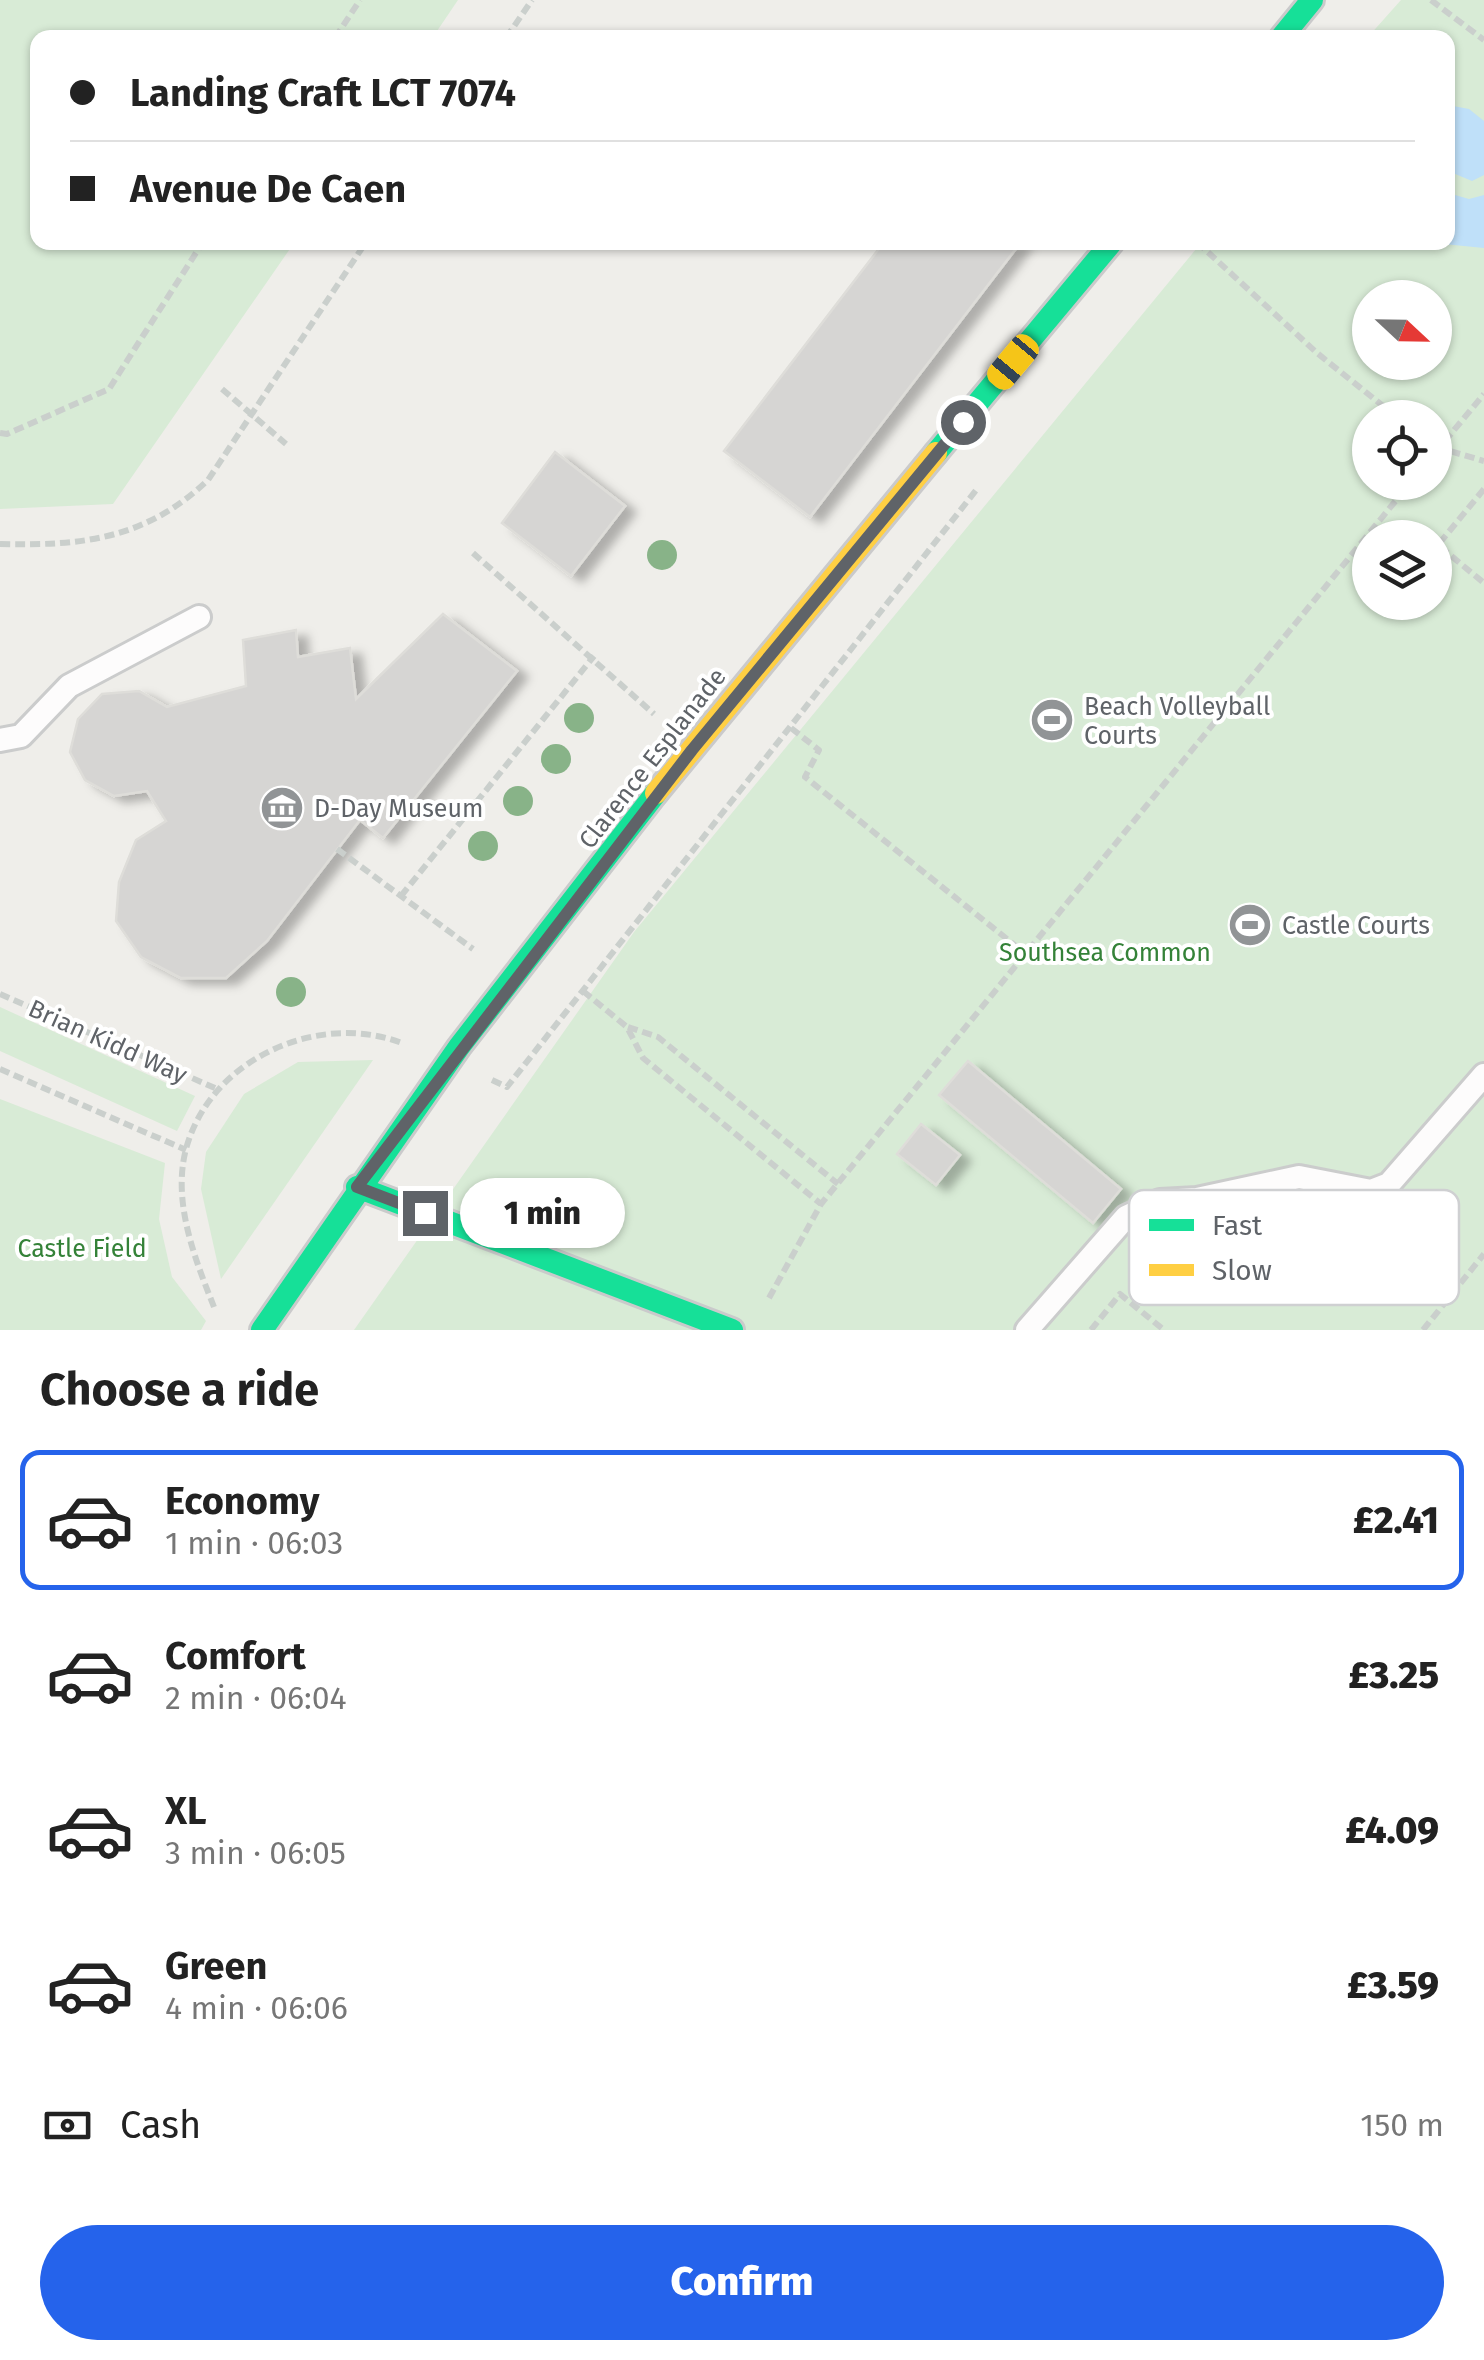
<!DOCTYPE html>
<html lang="en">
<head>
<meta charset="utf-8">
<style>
  body { margin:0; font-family:"Fira Sans",sans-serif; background:#f2f2f2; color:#222; height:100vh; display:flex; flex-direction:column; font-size:38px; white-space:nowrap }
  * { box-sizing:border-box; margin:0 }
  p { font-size:32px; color:#767676 }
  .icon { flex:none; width:55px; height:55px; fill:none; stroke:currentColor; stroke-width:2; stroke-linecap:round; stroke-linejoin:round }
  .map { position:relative; height:1330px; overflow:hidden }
  .panel { display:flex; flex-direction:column; background:#fff; flex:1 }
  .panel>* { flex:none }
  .hud { position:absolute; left:30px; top:30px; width:1425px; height:220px; border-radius:20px; box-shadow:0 2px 8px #0004; display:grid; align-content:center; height:220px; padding:0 40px; background:#fff }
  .needle { width:65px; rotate:112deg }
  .fabs { position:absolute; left:1352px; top:280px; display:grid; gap:20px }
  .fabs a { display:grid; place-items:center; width:100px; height:100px; border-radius:50%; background:#fff; box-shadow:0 2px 8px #0004; font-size:50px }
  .end { position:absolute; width:45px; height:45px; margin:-22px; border:12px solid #5f6368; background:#fff; box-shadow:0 0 0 5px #fff }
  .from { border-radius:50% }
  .bubble { position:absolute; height:70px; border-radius:35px; background:#fff; box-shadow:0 2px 8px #0004; font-size:32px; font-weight:800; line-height:70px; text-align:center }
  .car { position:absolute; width:30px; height:60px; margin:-30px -15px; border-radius:12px; box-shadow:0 0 8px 2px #0007; background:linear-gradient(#f5c518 24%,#345 0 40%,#f5c518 0 76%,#345 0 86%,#f5c518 0) }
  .hud b { display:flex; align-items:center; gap:35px; height:95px; font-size:38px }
  .hud b+b { border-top:2px solid #e0e0e0 }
  .hud i { width:25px; height:25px; background:#222 }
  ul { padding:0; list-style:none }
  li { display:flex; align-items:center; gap:30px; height:140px; margin:0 20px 15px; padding:0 20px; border:5px solid transparent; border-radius:20px }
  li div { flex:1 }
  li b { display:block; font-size:38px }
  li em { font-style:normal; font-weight:800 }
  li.on { border-color:#2563eb }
  li>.icon { width:90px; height:90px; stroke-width:1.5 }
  h2 { padding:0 40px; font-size:45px; line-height:120px }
  .pay { display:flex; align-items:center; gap:25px; height:110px; padding:0 40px; font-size:38px }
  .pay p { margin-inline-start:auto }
  .cta { display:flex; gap:20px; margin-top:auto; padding:20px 40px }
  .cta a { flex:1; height:115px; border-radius:60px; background:#2563eb; color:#fff; font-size:40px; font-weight:800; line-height:115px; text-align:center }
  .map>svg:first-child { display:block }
  .green { fill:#d8ebd6; fill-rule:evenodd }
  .water { fill:#bfe0f9 }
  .building { fill:#d6d5d3; stroke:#deddd9; stroke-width:2.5; filter:url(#shadow) }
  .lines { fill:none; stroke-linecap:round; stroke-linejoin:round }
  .lane-casing { stroke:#cbcccc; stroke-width:28 }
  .fast-casing { stroke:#cacacb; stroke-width:28 }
  .slow-casing { stroke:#cacacb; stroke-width:28 }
  .path { stroke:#cacfcc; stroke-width:6; stroke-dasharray:10 5; stroke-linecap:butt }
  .lane { stroke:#fdfcfc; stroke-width:22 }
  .fast { stroke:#16e098; stroke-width:22 }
  .slow { stroke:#ffcf43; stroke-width:22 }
  .tree { fill:#88b388 }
  .route { stroke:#5f6368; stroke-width:12 }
  .labels { text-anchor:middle; stroke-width:8; stroke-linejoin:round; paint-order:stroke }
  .poi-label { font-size:25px; fill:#5f6368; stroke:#fff; text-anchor:start }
  .street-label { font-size:25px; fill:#5f6368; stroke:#fff }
  .park-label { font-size:25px; fill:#348238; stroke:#fff }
  .key { fill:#fff; stroke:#cfd0d2; stroke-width:2.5 }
  .key-label { font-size:28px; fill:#5f6368 }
</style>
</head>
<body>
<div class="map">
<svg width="1484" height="1330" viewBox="0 0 1484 1330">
  <defs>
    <filter id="shadow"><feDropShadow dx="11" dy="6" stdDeviation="5" flood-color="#0004"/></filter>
  </defs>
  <rect width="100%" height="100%" fill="#efeeea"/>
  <!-- green -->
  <g class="green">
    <path d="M0,0H458L433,37L38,38V242L294,243L113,504L0,509Z"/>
    <path d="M1401,0H1484V1330H354L634,932L1201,243L1448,242V38L1368,37ZM1370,298H1435V362H1370ZM1370,418H1435V482H1370ZM1370,538H1435V602H1370Z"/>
    <path d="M0,1007L195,1096L177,1131L0,1051Z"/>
    <path d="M373,1060L221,1279L201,1189L206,1152L244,1094L298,1062Z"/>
    <path d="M0,1099L165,1163L159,1219L172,1277L206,1321L201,1330H0Z"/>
  </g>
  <!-- water -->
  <g class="water">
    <path d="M1448,105L1469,109L1484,121V175L1472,181L1448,171Z"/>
    <path d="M1448,193L1469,199L1484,195V248L1434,243L1448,242Z"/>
  </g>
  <!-- building -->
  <g class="building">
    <path d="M884,242H1021L810,517L724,451Z"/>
    <path d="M555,452L625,506L571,576L502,523Z"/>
    <path d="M443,614L517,671L383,838L360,820L267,941L226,978H181L141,957L116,921L119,882L136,840L166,821L147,791L114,796L85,780L70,752L78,719L102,694L139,691L167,707L246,686L243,640L296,630L298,657L350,648L356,699Z"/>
    <path d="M968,1061L1121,1189L1093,1223L939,1095Z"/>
    <path d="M921,1124L960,1155L936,1185L897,1154Z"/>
  </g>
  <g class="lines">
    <!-- lane casing -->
    <g class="lane-casing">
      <g id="lane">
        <path d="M0,740L21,736L69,686L199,617"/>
        <path d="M1027,1330L1126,1217L1160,1201L1197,1199L1299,1177L1371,1191L1389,1184L1484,1075"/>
      </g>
    </g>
    <!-- fast casing -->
    <g class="fast-casing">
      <g id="fast">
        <path d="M1281,38L1312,0"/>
        <path d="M936,453L1112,242"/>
        <path d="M357,1187L732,1330"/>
        <path d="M262,1330L459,1047L656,793"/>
      </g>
    </g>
    <!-- slow casing -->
    <g class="slow-casing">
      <path id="slow" d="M656,793L936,453"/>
    </g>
    <!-- path -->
    <g class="path">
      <path d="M1431,0L1484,40"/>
      <path d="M335,38L360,0"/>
      <path d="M506,38L532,0"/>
      <path d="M1197,242L1317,353L1398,418"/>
      <path d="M222,389L286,444"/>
      <path d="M0,433L7,434L109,389L203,242"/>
      <path d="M1436,447L1484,461"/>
      <path d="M1435,453L1484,394"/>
      <path d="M1484,489L1438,545L1484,583"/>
      <path d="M0,544C83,546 146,539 208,480L366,242"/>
      <path d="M473,553L654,714"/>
      <path d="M791,728L819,750L805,777L1027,955"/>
      <path d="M337,849L473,949"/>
      <path d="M401,896L594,656"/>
      <path d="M583,991L627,1027L643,1058L821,1204"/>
      <path d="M0,994L215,1088"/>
      <path d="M628,1027L658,1037L838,1184"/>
      <path d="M0,1069L186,1150"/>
      <path d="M492,1080L507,1087L977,489"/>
      <path d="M769,1298L821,1204L1411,482"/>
      <path d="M214,1307C195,1259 172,1202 186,1149C210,1059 318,1011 402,1043"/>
      <path d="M1091,1330L1120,1294L1164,1330"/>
      <path d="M1423,1330L1484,1254"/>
    </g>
    <!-- lane -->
    <use href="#lane" class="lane"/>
    <!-- fast -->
    <use href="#fast" class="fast"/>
    <!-- slow -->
    <use href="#slow" class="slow"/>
  </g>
  <!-- trees -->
  <g class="tree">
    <circle cx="662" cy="555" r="15"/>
    <circle cx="579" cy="718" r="15"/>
    <circle cx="556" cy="759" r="15"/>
    <circle cx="518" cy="801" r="15"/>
    <circle cx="483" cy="846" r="15"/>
    <circle cx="291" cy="992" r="15"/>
  </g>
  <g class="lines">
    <!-- route -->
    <path class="route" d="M425,1213L357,1187L692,750L963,422"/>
  </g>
  <!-- icons -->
  <defs>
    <g id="stadium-disc" transform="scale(2.25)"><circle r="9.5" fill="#919496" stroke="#fff"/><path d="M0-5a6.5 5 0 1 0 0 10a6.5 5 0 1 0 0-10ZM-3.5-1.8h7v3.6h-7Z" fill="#fff"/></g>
    <g id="museum-disc" transform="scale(2.25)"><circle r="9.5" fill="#919496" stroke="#fff"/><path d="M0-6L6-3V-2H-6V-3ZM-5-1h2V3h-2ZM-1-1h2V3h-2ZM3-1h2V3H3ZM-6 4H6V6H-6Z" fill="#fff"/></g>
  </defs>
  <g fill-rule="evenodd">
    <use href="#stadium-disc" x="1052" y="720"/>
    <use href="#museum-disc" x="282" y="808"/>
    <use href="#stadium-disc" x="1250" y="925"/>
  </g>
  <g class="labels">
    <!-- poi labels -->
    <g class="poi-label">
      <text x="1084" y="715">Beach Volleyball<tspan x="1084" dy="29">Courts</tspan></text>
      <text x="314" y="817">D-Day Museum</text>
      <text x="1282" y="934">Castle Courts</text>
    </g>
    <!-- street labels -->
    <g class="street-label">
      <text transform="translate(652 758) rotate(-52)" y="9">Clarence Esplanade</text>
      <text transform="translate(108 1041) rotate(24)" y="9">Brian Kidd Way</text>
    </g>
    <!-- park labels -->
    <g class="park-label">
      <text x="1105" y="961">Southsea Common</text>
      <text x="82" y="1257">Castle Field</text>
    </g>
  </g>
  <!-- legend -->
  <rect x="1129" y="1190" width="330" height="115" rx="15" class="key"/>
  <rect x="1149" y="1219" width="45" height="12" fill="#16e098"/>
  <rect x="1149" y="1264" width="45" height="12" fill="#ffcf43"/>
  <g class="key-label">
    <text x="1212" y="1235">Fast</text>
    <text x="1212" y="1280">Slow</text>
  </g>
</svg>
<div class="fabs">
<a><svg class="needle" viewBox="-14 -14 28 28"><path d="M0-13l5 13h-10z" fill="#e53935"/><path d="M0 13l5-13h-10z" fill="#767676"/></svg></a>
<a><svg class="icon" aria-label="locate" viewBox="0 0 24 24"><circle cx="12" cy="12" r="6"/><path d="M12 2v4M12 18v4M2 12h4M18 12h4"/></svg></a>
<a><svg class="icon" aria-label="layers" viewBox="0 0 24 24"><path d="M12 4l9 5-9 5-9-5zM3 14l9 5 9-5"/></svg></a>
</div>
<i class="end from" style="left:963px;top:422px"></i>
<i class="end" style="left:425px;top:1213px"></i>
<div class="bubble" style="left:460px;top:1178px;width:165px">1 min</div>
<i class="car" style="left:1013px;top:362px;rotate:220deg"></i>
<div class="hud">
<b><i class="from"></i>Landing Craft LCT 7074</b>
<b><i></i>Avenue De Caen</b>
</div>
</div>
<section class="panel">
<h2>Choose a ride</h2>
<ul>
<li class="on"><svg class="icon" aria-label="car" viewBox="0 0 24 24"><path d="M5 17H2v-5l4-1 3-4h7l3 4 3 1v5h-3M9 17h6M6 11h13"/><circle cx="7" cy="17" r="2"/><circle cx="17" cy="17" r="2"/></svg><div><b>Economy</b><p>1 min · 06:03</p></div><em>£2.41</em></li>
<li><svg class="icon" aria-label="car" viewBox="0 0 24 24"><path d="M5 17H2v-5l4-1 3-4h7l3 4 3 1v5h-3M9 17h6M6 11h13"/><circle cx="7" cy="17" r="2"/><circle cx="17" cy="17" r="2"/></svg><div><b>Comfort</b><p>2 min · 06:04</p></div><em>£3.25</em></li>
<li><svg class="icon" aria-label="car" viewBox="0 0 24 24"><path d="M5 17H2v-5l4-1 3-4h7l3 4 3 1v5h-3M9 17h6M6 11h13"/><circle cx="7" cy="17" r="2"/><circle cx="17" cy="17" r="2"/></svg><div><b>XL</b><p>3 min · 06:05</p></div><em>£4.09</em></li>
<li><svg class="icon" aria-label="car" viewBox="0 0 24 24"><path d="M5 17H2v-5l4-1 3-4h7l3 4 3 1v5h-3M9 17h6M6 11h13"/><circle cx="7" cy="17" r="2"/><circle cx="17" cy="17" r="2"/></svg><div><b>Green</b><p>4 min · 06:06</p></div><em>£3.59</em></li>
</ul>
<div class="pay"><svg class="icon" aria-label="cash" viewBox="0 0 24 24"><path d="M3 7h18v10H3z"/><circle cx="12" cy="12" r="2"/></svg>Cash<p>150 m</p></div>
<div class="cta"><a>Confirm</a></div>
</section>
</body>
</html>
